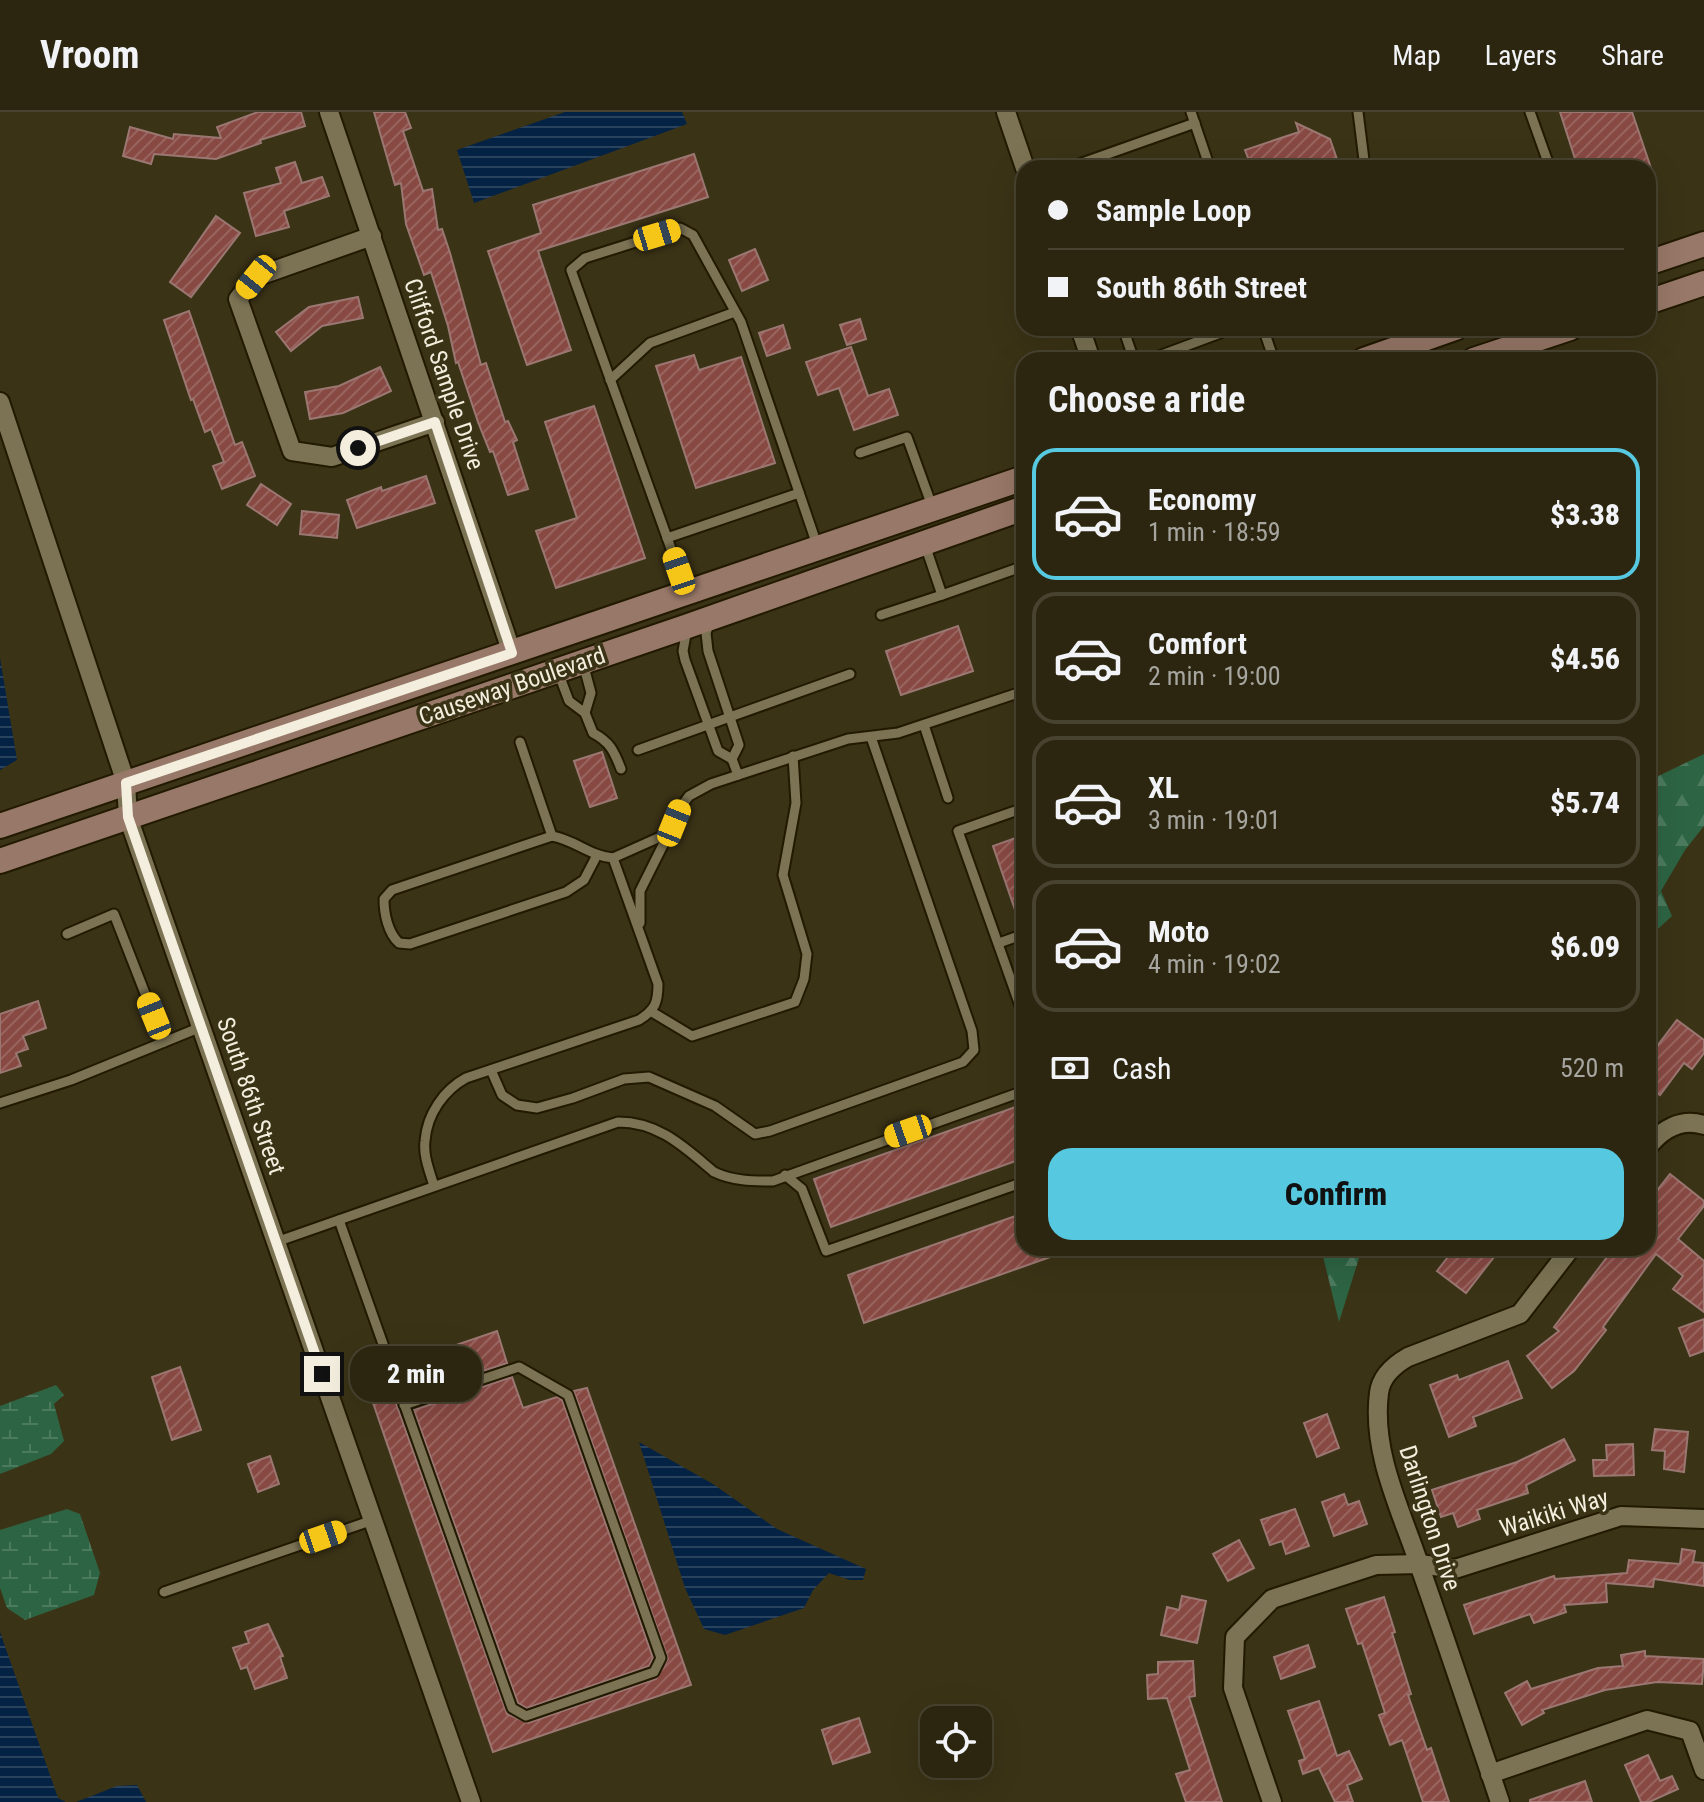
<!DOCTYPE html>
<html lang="en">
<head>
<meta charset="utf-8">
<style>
  body { margin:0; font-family:"Roboto Condensed",sans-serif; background:#342e19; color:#f1f3f6; height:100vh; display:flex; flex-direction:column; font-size:30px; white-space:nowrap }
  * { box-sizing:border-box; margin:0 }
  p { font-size:26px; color:#a6a59f }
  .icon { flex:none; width:44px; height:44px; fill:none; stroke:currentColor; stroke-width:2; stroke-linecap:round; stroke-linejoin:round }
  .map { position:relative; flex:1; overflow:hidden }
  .sheet { position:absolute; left:1016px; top:240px; width:640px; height:904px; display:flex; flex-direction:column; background:#2c2610; border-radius:24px; box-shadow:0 8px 32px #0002,0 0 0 2px #484330 }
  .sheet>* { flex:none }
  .hud { position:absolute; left:1016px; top:48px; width:640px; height:176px; border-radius:24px; box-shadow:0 8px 32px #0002,0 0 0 2px #484330; display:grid; align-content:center; height:176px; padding:0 32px; background:#2c2610 }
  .controls { position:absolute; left:920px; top:1594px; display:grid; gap:16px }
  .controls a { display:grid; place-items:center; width:72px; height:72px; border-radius:16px; background:#2c2610; box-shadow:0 8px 32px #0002,0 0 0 2px #484330; font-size:40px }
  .end { position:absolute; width:36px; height:36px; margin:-18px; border:10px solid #f3eedd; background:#111; box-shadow:0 0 0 4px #111 }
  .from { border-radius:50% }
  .bubble { position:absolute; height:56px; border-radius:24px; background:#2c2610; box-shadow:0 8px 32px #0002,0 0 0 2px #484330; font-size:26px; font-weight:800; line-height:56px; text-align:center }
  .car { position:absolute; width:24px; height:48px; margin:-24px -12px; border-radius:10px; box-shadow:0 0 6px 2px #0007; background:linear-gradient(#f5c518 24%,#345 0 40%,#f5c518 0 76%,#345 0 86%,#f5c518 0) }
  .hud b { display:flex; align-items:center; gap:28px; height:76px; font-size:30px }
  .hud b+b { border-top:2px solid #484330 }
  .hud i { width:20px; height:20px; background:#f1f3f6 }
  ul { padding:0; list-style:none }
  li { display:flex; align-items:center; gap:24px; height:132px; margin:0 16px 12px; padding:0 16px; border:4px solid #484330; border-radius:24px }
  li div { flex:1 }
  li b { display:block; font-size:30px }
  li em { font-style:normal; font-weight:800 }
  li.selected { border-color:#56c9e1 }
  li>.icon { width:72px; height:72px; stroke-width:1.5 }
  h2 { padding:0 32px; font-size:36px; line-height:96px }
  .pay { display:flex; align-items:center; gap:20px; height:88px; padding:0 32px; font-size:30px }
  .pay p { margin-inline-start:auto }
  .primary-button { display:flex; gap:16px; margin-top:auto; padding:16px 32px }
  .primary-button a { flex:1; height:92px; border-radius:24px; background:#56c9e1; color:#111; font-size:32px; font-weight:800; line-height:92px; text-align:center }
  header { display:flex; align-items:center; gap:48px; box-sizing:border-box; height:112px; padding:0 40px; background:#2c2610; border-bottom:2px solid #484330 }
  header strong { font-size:38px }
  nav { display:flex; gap:44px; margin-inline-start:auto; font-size:28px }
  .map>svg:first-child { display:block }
  .forest { fill:url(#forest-firs) }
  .wetland { fill:url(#wetland-marsh) }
  .water { fill:url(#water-rules) }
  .building { fill:url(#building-hatch); stroke:#9b7772; stroke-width:2 }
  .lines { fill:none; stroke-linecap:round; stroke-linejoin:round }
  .lane-casing { stroke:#221a00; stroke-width:13 }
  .street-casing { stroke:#221a00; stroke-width:22 }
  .secondary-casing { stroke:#221a00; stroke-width:28 }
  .path { stroke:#8f8971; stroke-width:3; stroke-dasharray:2 6; stroke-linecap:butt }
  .lane { stroke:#7c7354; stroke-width:9 }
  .street { stroke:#7c7354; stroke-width:18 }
  .secondary { stroke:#987868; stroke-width:24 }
  .route { stroke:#f3eedd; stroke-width:10 }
  .labels { text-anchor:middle; stroke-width:7; stroke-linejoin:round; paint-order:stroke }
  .street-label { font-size:24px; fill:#f3eedd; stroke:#3b3316 }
</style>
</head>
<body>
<header>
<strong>Vroom</strong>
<nav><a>Map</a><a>Layers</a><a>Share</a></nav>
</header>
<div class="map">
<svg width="1704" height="1690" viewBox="0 0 1704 1690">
  <defs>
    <pattern id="forest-firs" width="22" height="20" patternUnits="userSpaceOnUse" patternTransform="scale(2)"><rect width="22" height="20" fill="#2d6443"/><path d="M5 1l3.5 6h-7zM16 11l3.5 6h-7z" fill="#4c7a5e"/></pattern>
    <pattern id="wetland-marsh" width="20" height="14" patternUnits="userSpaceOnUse" patternTransform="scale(2)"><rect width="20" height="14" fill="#2d6443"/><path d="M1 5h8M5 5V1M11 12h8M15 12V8" fill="none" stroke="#4c7a5e"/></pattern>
    <pattern id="water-rules" width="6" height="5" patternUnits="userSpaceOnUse" patternTransform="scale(2)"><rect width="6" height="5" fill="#042243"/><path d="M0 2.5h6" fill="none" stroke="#29425e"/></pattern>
    <pattern id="building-hatch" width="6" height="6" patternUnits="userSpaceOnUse" patternTransform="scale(2)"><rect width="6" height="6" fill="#884943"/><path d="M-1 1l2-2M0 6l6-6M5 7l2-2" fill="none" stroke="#99645e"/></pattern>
  </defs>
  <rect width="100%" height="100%" fill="#3b3316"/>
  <!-- forest -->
  <g class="forest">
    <path d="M1704,642V714L1685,738L1661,779L1672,804L1648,826V669Z"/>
    <path d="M1321,1136H1366L1360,1143L1339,1210Z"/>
  </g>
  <!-- wetland -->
  <g class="wetland">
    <path d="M56,1273L64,1283L54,1292L64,1329L51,1342L0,1362V1294Z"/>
    <path d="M67,1397L80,1402L100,1461L94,1483L25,1508L7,1496L0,1476V1418Z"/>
  </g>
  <!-- water -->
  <g class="water">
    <path d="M565,0H682L687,12L474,91L457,38Z"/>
    <path d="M0,546L17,648L0,658Z"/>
    <path d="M639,1330L713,1372L777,1417L866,1457L863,1468H850L829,1461L813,1478L804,1496L725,1523L704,1517L685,1476Z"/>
    <path d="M0,1520L58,1686L66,1690H0Z"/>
    <path d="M137,1673L146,1690H76L117,1674Z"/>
  </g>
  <!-- building -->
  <g class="building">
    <path d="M258,0H301L305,14L260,28L261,31L216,47L154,42L151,52L123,44L130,15L173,27L174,22L221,26L217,15Z"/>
    <path d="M374,0H405L411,16L403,19L423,79L432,77L438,118L442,117L450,141L481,253L486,251L505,310L508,309L517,328L513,330L528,377L508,383L493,339L490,340L478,310L458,250L456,251L448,214L431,160L424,163L406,112L401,71L395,73Z"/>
    <path d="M1560,0H1632L1651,56H1578Z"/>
    <path d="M1296,11L1330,27L1340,56H1252L1245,38L1299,20Z"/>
    <path d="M694,42L708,85L538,139L571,238L527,253L488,139L541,121L533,93Z"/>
    <path d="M295,50L302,71L322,65L329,84L284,99L289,115L256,124L244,81L281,71L276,56Z"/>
    <path d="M216,104L240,121L191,185L170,170Z"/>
    <path d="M755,137L768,168L742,179L729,148Z"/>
    <path d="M358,185L363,206L322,214L291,239L276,220L309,195Z"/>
    <path d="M189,199L235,333L242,330L255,364L222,377L213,354L224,350L211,317L205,320L193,287L191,288L164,208Z"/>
    <path d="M860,207L866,227L847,233L840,213Z"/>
    <path d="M783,213L790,236L767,244L759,221Z"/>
    <path d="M851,235L868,284L889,277L898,303L854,318L839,276L818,283L806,250Z"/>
    <path d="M694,243L699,258L741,245L775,351L696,376L656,254Z"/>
    <path d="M380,255L391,279L343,301L310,307L305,280L339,274Z"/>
    <path d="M594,294L645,446L556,476L536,419L577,406L545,310Z"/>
    <path d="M426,364L435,391L357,416L347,388L381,375L382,379Z"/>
    <path d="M261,372L291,392L277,413L247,393Z"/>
    <path d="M302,399L339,403L337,426L300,422Z"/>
    <path d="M958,514L973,559L901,583L886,539Z"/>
    <path d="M602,640L617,686L590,695L574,649Z"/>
    <path d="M1024,723V815H1021L993,734Z"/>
    <path d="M38,889L46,916L23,924L28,937L16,941L21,954L0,961V902Z"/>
    <path d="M1677,908L1704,928V941L1692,957L1684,951L1660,983L1648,974V946Z"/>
    <path d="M1024,992V1046L831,1115L814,1067Z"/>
    <path d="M1670,1062L1704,1089V1094L1678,1127L1704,1149V1200L1673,1177L1683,1164L1656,1142L1603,1215L1606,1218L1574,1259L1552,1276L1527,1244L1559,1219L1554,1215L1614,1136H1648V1090Z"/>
    <path d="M1024,1101V1136L1070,1138L864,1211L848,1163Z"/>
    <path d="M1455,1136H1501L1466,1181L1437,1159Z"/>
    <path d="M1704,1207V1239L1690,1244L1679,1216Z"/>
    <path d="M497,1219L507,1251L409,1283L401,1252Z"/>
    <path d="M1508,1249L1522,1286L1473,1305L1476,1314L1449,1325L1430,1273L1457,1263L1459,1268Z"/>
    <path d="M180,1255L201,1318L172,1328L152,1265Z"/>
    <path d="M512,1265L523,1296L557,1285L562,1288L653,1546L649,1554L527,1596L518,1591L414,1298Z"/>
    <path d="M388,1269L507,1602L528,1611L656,1567L668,1547L574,1279L587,1276L691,1573L493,1640L368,1276Z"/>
    <path d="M1327,1302L1339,1336L1317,1345L1304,1311Z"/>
    <path d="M1655,1317L1688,1320L1684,1360L1664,1357L1665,1339L1652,1338Z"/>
    <path d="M1564,1327L1575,1348L1526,1373L1528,1381L1477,1398L1480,1407L1458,1415L1453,1401L1441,1405L1432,1378L1517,1350Z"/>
    <path d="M1633,1332L1634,1363L1594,1364L1593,1348H1607L1606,1333Z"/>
    <path d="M270,1344L279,1372L258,1380L248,1352Z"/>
    <path d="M1344,1382L1348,1393L1359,1389L1367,1412L1334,1424L1322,1390Z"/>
    <path d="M1295,1397L1309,1434L1286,1442L1282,1429L1270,1433L1261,1408Z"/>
    <path d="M1239,1428L1254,1456L1228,1469L1213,1442Z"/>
    <path d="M1682,1437L1695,1439L1693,1450L1704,1451V1474L1654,1467L1653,1475L1606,1471L1607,1490L1564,1493L1566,1500L1534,1511L1530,1502L1474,1522L1464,1493L1554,1464L1555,1467L1627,1461L1629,1448L1680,1452Z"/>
    <path d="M1182,1484L1206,1489L1197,1531L1161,1523L1167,1495L1179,1498Z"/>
    <path d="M1384,1485L1395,1520L1392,1521L1411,1582L1408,1583L1427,1638L1431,1636L1449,1690H1423L1402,1628L1390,1633L1379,1603L1385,1601L1362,1531L1358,1532L1346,1497Z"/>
    <path d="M268,1512L283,1544L280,1545L287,1566L255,1577L247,1555L241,1557L233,1536L249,1531L245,1520Z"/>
    <path d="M1308,1533L1315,1555L1281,1567L1274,1545Z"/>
    <path d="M1645,1539V1544L1704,1547L1702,1572L1657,1570L1605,1578L1542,1598L1544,1601L1522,1613L1505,1581L1527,1569L1531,1577L1598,1556L1623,1554L1621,1543Z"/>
    <path d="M1193,1549L1195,1584L1189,1585L1222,1690H1186L1176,1662L1190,1658L1167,1586L1148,1587L1147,1563L1158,1562V1550Z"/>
    <path d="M1319,1589L1337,1644L1349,1639L1362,1667L1347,1673L1353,1690H1335L1319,1656L1303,1662L1299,1649L1305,1647L1288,1599Z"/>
    <path d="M859,1606L870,1640L833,1652L822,1618Z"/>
    <path d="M1648,1643L1660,1669L1672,1664L1678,1677L1649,1690H1641L1625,1653Z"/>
    <path d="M1585,1669L1592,1690H1530V1688Z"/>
  </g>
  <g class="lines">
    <!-- lane casing -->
    <g class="lane-casing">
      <g id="lane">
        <path d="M1191,0L1210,56"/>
        <path d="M1358,0L1365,56"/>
        <path d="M1530,0L1550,56"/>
        <path d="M1068,56L1195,11"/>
        <path d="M1123,216L1134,248"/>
        <path d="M1263,216L1274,248"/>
        <path d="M1148,248L1234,216"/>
        <path d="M610,268L650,231L735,200"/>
        <path d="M860,341L907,325L932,394"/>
        <path d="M667,426L799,381"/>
        <path d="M680,480L679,459L571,158L585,146L680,116L693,123L741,210L817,433"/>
        <path d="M942,483L1024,454"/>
        <path d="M881,503L942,483L925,433"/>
        <path d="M710,509L706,521L708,539L739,633L732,647L738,663"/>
        <path d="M687,517L683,539L685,548L718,639L732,647"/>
        <path d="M583,551L591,581L585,601"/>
        <path d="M558,560L569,589L585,601L593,621C610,630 614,639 621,657"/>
        <path d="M924,613L948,686"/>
        <path d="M520,630L552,724C575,728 590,744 613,746"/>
        <path d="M638,638L850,562"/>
        <path d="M1024,696L958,719L1024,905"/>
        <path d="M552,724L392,778L384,787C384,802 388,821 399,831L410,832L566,780L584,768L596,745"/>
        <path d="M640,811V779L669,721"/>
        <path d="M67,822L114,802L164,930"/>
        <path d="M999,831L1024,822"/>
        <path d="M652,900L692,924L795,890L804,867L807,842L783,763L796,691L793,644"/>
        <path d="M491,958L502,983L517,993L537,996L573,986L624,967L649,965L715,994L755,1022L770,1019L963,950L974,938L972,919L871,625"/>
        <path d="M0,991L71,968L201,915"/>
        <path d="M785,1063L802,1077L826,1139L1024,1070"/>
        <path d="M434,1074C430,1060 423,1044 425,1029C427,1002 444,978 466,966L639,908C655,898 658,891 658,872L613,746L669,721L680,696L689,684L711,672L848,627L898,621L1024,579"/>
        <path d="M339,1108L512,1596L526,1604L654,1560L661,1546L568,1283L519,1255L404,1293"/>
        <path d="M276,1130L618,1010C659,1010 684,1035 714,1060C733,1069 752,1069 773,1069L1024,979"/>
        <path d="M164,1480L373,1408"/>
      </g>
    </g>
    <!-- street casing -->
    <g class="street-casing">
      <g id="street">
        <path d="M329,0L512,541"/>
        <path d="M1006,0L1025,56"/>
        <path d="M372,124L256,165L238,187L292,339L332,345L435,310"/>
        <path d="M1080,216L1091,248"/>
        <path d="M0,290L126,671L128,705L471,1690"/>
        <path d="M1648,1035C1662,1017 1681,1006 1704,1013"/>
        <path d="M1490,1662L1647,1608L1690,1619L1704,1658"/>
        <path d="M1272,1690L1233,1576L1235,1525L1272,1487L1376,1453L1420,1452L1455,1457L1621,1404L1704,1407"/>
        <path d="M1500,1690C1474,1613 1448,1535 1421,1458C1403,1402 1371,1342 1379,1281C1381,1264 1394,1253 1408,1245L1520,1202L1571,1136"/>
      </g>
    </g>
    <!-- secondary casing -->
    <g class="secondary-casing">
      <g id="secondary">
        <path d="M1648,151L1704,132"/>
        <path d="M1648,190L1704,171"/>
        <path d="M1364,248L1455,216"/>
        <path d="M1474,248L1570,216"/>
        <path d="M0,714L1024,366"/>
        <path d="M0,749L688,514L1024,396"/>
      </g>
    </g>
    <!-- path -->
    <path class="path" d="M1318,248L1345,239"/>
    <!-- lane -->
    <use href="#lane" class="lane"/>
    <!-- street -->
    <use href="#street" class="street"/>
    <!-- secondary -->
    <use href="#secondary" class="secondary"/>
  </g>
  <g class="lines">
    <!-- route -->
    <path class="route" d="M322,1262L128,705L126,671L512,541L435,310L358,336"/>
  </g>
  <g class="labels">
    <!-- street labels -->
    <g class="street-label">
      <text transform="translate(444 262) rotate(71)" y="8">Clifford Sample Drive</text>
      <text transform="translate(512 574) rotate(-19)" y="8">Causeway Boulevard</text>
      <text transform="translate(251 984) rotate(71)" y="8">South 86th Street</text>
      <text transform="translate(1554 1401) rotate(-17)" y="8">Waikiki Way</text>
      <text transform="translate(1430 1406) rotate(72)" y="8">Darlington Drive</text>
    </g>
  </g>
</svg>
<div class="controls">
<a><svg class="icon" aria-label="locate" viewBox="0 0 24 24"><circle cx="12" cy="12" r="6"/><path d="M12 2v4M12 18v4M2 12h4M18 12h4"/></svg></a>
</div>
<i class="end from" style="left:358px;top:336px"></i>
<i class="end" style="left:322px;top:1262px"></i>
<div class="bubble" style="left:350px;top:1234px;width:132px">2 min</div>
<i class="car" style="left:657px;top:123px;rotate:73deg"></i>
<i class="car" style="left:256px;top:165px;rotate:219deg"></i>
<i class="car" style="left:679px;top:459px;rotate:341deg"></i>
<i class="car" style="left:674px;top:711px;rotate:22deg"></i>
<i class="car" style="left:154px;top:904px;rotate:338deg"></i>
<i class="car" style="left:908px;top:1019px;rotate:251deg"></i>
<i class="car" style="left:323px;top:1425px;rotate:71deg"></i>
<div class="hud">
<b><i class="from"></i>Sample Loop</b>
<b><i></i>South 86th Street</b>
</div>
<section class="sheet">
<h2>Choose a ride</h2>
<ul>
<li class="selected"><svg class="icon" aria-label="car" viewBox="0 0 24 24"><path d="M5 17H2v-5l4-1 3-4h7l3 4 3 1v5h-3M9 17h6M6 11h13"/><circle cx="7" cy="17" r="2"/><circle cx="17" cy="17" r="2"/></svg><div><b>Economy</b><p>1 min · 18:59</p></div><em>$3.38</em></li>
<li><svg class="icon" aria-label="car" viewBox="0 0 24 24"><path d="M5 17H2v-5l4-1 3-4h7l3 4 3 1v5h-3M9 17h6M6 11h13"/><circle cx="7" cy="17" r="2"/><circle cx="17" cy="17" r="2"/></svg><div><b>Comfort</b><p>2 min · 19:00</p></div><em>$4.56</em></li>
<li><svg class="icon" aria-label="car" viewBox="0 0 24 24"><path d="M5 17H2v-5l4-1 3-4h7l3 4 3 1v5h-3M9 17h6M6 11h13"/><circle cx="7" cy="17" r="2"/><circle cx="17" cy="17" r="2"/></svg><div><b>XL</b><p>3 min · 19:01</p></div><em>$5.74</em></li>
<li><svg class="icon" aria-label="car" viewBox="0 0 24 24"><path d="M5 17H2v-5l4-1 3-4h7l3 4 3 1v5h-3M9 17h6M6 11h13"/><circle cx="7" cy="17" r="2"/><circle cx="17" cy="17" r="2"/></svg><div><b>Moto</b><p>4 min · 19:02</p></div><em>$6.09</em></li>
</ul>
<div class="pay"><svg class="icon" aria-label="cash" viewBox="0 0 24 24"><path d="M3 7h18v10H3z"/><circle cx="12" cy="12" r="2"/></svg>Cash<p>520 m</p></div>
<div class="primary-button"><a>Confirm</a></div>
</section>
</div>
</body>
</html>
